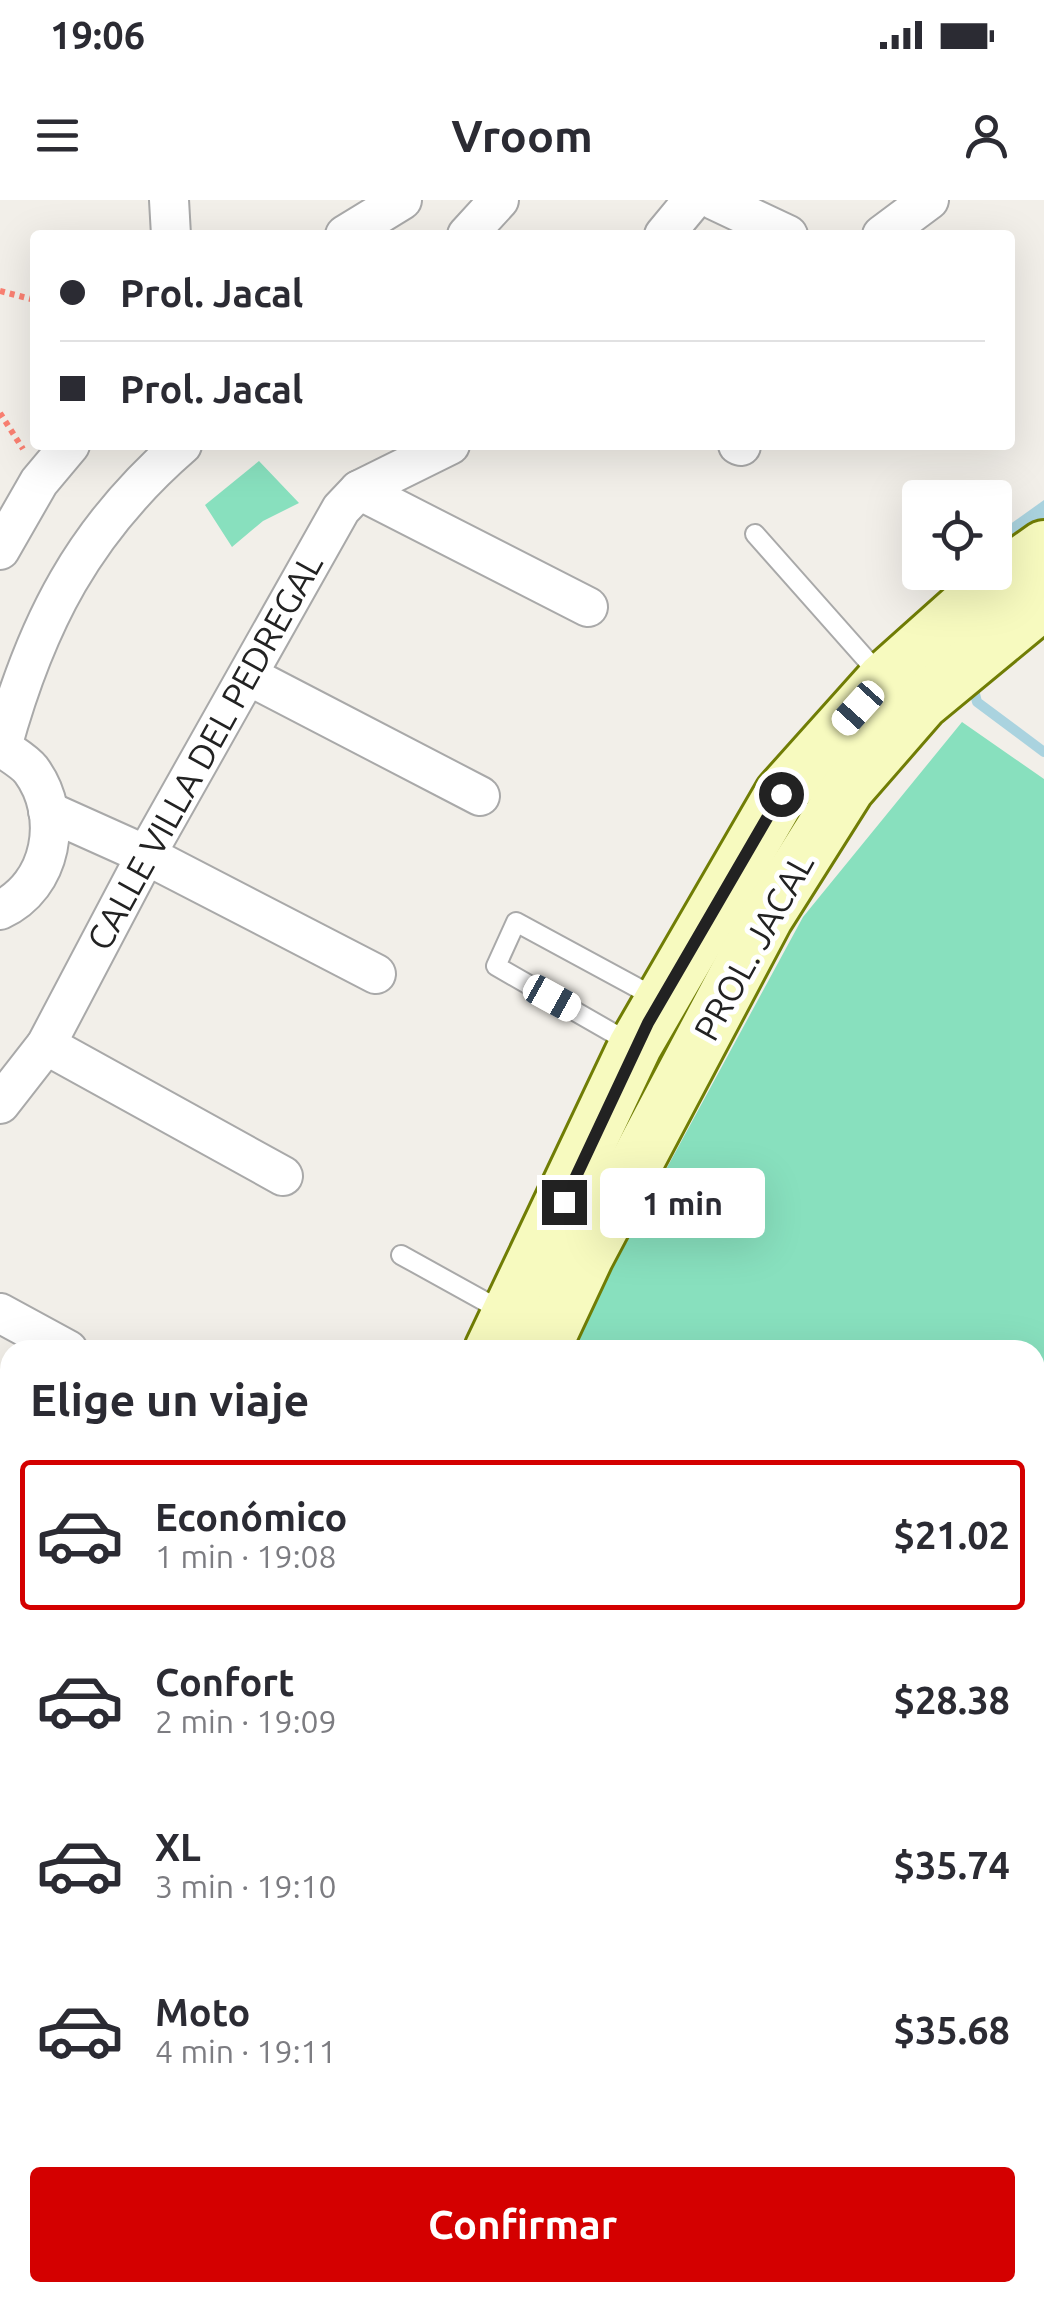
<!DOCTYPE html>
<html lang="es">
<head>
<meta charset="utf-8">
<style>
  body { margin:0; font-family:Ubuntu,sans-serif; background:#f7f7f7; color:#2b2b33; height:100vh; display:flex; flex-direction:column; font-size:38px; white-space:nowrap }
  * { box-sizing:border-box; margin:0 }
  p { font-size:32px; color:#7c7c81 }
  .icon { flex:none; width:55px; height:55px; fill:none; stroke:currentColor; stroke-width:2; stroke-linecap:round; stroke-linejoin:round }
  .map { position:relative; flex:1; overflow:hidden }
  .details { position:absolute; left:0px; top:1140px; width:1045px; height:962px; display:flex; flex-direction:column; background:#fff; border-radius:30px 30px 0 0; box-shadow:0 10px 40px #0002 }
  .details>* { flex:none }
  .top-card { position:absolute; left:30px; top:30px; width:985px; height:220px; border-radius:10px; box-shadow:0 10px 40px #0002; display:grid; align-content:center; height:220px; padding:0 30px; background:#fff }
  .buttons { position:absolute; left:902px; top:280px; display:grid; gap:20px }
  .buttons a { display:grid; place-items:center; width:110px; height:110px; border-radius:10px; background:#fff; box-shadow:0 10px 40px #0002; font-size:50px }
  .end { position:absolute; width:45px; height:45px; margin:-22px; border:12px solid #222; background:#fff; box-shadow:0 0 0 5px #fff }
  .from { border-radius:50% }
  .bubble { position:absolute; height:70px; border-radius:10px; background:#fff; box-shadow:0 10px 40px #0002; font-size:32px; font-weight:600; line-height:70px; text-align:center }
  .car { position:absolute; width:30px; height:60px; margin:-30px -15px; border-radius:12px; box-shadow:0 0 8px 2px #0007; background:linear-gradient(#fff 24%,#345 0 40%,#fff 0 76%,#345 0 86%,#fff 0) }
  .top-card b { display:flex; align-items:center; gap:35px; height:95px; font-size:38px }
  .top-card b+b { border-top:2px solid #e1e1e2 }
  .top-card i { width:25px; height:25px; background:#2b2b33 }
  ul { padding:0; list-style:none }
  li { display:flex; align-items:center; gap:30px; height:150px; margin:0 20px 15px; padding:0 10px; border:5px solid transparent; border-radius:10px }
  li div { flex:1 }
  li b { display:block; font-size:38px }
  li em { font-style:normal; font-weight:600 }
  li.active { border-color:#d40000 }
  li>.icon { width:90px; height:90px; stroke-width:1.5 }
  h2 { padding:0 30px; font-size:45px; line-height:120px }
  .cta { display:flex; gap:20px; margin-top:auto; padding:20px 30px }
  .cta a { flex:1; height:115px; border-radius:10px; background:#d40000; color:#fff; font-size:40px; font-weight:600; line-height:115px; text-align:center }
  .status { display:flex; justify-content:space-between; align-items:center; height:70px; padding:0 50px; background:#fff; direction:ltr }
  .status svg { height:28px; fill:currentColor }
  header { display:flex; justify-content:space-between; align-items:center; height:130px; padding:0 30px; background:#fff; font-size:45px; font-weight:600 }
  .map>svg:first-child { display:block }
  .pitch { fill:#88e0be }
  .water { fill:#aad3df }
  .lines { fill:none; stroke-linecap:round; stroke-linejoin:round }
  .stream { stroke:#aad3df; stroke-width:10 }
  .canal { stroke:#aad3df; stroke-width:32 }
  .lane-casing { stroke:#a9a9a9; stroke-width:22 }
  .street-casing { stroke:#a9a9a9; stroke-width:42 }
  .secondary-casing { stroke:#707d05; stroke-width:58 }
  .path { stroke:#fa8072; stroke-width:6; stroke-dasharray:5 5; stroke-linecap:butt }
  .lane { stroke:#fff; stroke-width:18 }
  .street { stroke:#fff; stroke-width:38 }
  .secondary { stroke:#f7fabf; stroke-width:52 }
  .route { stroke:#222; stroke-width:12 }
  .labels { text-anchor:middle; stroke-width:10; stroke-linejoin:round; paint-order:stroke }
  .street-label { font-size:35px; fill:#222; stroke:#fff }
</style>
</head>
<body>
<div class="status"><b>19:06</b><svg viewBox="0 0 49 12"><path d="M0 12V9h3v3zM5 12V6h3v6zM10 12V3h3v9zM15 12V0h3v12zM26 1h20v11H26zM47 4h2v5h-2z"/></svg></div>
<header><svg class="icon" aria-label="menu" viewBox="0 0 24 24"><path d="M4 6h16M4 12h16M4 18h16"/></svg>Vroom<svg class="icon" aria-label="person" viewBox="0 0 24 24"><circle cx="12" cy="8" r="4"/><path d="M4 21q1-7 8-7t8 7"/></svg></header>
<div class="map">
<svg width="1044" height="2101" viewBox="0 0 1044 2101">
  <rect width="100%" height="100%" fill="#f2efe9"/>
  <!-- pitch -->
  <g class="pitch">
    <path d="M259,261L299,303L263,321L232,347L205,305Z"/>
    <path d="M962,522L1044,579V1259L1035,1261V1150H598L574,1139L803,717Z"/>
  </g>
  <!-- water -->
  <path class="water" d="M1044,300V328L995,356V335Z"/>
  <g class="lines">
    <!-- stream -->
    <path class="stream" d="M972,482L977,502L1044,552"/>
    <!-- canal -->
    <path class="canal" d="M0,1889L10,1891"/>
    <!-- lane casing -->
    <g class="lane-casing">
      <g id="lane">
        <path d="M755,334L880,475"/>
        <path d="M632,844L496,766L516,722L660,800"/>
        <path d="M401,1055L506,1113"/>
        <path d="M10,1808L1,1833L10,1838"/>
      </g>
    </g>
    <!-- street casing -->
    <g class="street-casing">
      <g id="street">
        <path d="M169,0L171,35"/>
        <path d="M714,0L788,35"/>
        <path d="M345,35L402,0"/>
        <path d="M467,35L499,0"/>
        <path d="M664,35L693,0"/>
        <path d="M882,35L929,0"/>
        <path d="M738,245L741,246"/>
        <path d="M359,290L588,407"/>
        <path d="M0,350L39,282L70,245"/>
        <path d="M249,476L480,596"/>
        <path d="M0,546C9,553 24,561 31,570C65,616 52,686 0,710"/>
        <path d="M2,547C36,423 84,330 182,245"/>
        <path d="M48,611L146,655L376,774"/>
        <path d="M46,845L283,976"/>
        <path d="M0,904L46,845L146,655L341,309L359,290L450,245"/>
        <path d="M0,1113L68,1150"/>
        <path d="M0,1249L10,1236"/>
        <path d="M0,1367L10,1346"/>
        <path d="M1035,1896L1044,1895"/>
        <path d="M374,2092V2101"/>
        <path d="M996,2092V2101"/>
        <path d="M157,2101L162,2092"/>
      </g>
    </g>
    <!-- secondary casing -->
    <g class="secondary-casing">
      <g id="secondary">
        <path d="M491,1150L635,846L781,594L883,480L986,388L1044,347"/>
        <path d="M543,1150L587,1056L766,718L848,588L922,503L1044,402"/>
        <path d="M17,2101L25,2092"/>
        <path d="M81,2101L91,2092"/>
      </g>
    </g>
    <!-- path -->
    <g class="path">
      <path d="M0,91L35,100"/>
      <path d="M0,213L23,249"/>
    </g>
    <!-- lane -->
    <use href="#lane" class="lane"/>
    <!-- street -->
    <use href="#street" class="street"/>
    <!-- secondary -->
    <use href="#secondary" class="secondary"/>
  </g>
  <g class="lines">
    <!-- route -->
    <path class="route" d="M564,1002L648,823L781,594"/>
  </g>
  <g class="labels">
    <!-- street labels -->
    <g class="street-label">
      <text transform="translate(205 552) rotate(-61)" y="12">CALLE VILLA DEL PEDREGAL</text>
      <text transform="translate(754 747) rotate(-61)" y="12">PROL. JACAL</text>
    </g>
  </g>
</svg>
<div class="buttons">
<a><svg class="icon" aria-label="locate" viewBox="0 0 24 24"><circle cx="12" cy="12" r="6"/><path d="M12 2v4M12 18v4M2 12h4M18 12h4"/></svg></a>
</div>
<i class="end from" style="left:781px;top:594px"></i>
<i class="end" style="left:564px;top:1002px"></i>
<div class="bubble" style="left:600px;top:968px;width:165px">1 min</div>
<i class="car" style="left:858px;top:508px;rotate:222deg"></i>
<i class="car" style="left:552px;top:798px;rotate:119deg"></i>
<div class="top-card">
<b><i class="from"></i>Prol. Jacal</b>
<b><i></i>Prol. Jacal</b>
</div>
<section class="details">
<h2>Elige un viaje</h2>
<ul>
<li class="active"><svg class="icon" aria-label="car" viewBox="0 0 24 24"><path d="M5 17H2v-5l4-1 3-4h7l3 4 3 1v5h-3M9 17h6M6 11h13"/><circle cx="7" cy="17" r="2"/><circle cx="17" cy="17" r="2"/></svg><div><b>Económico</b><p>1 min · 19:08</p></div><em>$21.02</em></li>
<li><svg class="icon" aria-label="car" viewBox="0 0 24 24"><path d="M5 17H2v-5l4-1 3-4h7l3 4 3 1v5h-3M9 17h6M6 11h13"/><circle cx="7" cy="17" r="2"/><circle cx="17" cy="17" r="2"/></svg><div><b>Confort</b><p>2 min · 19:09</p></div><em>$28.38</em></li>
<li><svg class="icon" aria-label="car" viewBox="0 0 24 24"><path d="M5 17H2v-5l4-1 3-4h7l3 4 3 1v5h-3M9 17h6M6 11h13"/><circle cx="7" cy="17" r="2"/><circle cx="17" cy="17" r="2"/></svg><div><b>XL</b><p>3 min · 19:10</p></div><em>$35.74</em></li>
<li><svg class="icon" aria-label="car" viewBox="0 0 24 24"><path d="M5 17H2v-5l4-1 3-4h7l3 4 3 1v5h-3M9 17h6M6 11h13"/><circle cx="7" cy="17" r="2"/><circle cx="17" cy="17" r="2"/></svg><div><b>Moto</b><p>4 min · 19:11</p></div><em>$35.68</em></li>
</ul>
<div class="cta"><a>Confirmar</a></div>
</section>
</div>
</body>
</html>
